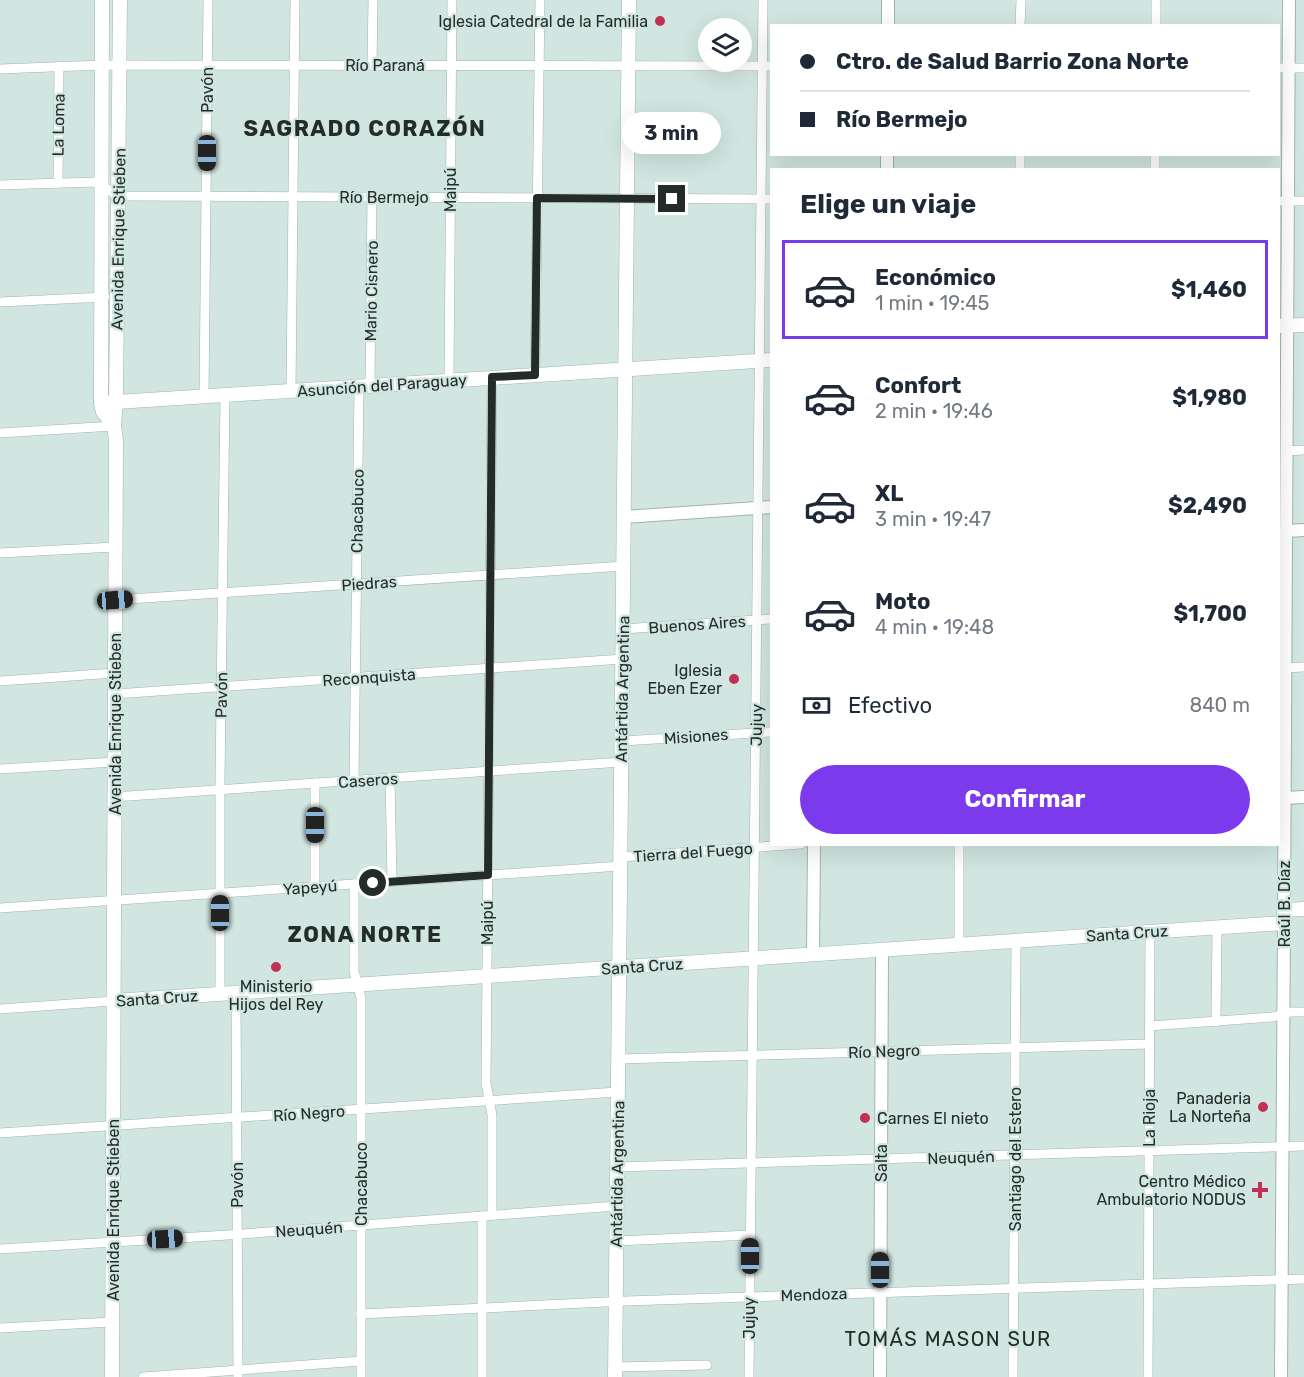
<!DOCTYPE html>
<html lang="es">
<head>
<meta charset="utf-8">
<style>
  body { margin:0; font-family:Rubik,sans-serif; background:#f6f6f7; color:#1f2937; height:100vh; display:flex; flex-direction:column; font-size:22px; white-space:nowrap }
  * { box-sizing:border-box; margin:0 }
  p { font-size:20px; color:#747a83 }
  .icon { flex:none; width:33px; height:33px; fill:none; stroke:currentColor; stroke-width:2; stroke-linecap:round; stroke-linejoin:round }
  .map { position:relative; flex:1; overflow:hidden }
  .side { position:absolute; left:770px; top:168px; width:510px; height:678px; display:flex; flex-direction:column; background:#fff; border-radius:0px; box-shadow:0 6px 24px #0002 }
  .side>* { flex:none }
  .guide { position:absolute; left:770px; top:24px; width:510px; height:132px; border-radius:0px; box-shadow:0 6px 24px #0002; display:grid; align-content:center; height:132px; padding:0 30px; background:#fff }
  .fabs { position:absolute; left:698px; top:18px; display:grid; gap:12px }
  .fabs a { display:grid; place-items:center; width:54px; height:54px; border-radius:50%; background:#fff; box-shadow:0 6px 24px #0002; font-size:30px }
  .end { position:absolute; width:27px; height:27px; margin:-14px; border:8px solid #242c2a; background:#fff; box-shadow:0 0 0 3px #fff }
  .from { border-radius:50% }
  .bubble { position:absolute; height:42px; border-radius:21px; background:#fff; box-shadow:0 6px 24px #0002; font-size:20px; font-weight:700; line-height:42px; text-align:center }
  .car { position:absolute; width:18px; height:36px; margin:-18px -9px; border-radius:8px; box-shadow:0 0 4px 2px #0007; background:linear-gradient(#222 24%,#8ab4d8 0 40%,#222 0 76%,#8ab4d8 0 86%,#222 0) }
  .guide b { display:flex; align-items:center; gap:21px; height:57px; font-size:22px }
  .guide b+b { border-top:2px solid #e0e1e3 }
  .guide i { width:15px; height:15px; background:#1f2937 }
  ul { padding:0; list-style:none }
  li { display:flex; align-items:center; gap:18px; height:99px; margin:0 12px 9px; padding:0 18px; border:3px solid transparent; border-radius:0px }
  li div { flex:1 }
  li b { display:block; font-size:22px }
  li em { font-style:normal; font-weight:700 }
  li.active { border-color:#7c3aed }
  li>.icon { width:54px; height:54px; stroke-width:1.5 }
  h2 { padding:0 30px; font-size:27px; line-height:72px }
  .pay { display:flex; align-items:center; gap:15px; height:66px; padding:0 30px; font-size:22px }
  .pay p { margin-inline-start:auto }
  .button { display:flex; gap:12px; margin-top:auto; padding:12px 30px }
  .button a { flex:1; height:69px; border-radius:36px; background:#7c3aed; color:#fff; font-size:24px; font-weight:700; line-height:69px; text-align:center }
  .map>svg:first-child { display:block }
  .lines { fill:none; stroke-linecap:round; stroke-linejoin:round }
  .minor-casing { stroke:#a0b4af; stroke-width:10 }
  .tertiary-casing { stroke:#a0b4af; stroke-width:14 }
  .secondary-casing { stroke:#a0b4af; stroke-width:15 }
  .minor { stroke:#fff; stroke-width:9 }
  .tertiary { stroke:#fff; stroke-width:12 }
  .secondary { stroke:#fff; stroke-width:14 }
  .route { stroke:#242c2a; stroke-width:8 }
  .poi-dot { fill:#c13155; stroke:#d1e6e1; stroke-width:2 }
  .labels { text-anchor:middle; stroke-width:4.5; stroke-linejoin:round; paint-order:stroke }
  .poi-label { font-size:16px; fill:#242c2a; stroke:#d1e6e1; text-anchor:end }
  .street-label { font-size:16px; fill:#242c2a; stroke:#d1e6e1 }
  .quarter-label { font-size:20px; letter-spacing:1.5px; fill:#242c2a; stroke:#d1e6e1 }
  .district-label { font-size:22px; font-weight:bold; letter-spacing:1.5px; fill:#242c2a; stroke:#d1e6e1 }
</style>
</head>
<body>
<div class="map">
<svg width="1304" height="1377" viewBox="0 0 1304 1377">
  <rect width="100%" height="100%" fill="#d1e6e1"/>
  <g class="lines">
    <!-- minor casing -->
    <g class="minor-casing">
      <g id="minor">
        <path d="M1020,26L1021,0"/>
        <path d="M1156,26V0"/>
        <path d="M372,65L373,0"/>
        <path d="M1278,68H1304"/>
        <path d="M0,69L102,65L771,66"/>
        <path d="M1020,170V154"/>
        <path d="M1155,170V154"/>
        <path d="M58,183L59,66"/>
        <path d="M0,185L95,182L118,195L126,196L771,199"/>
        <path d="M1278,201H1304"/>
        <path d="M0,302L105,297"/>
        <path d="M535,375L540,0"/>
        <path d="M492,377L486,1083L492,1115V1215"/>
        <path d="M449,380L452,0"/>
        <path d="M370,385L372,197"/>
        <path d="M291,391L295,0"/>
        <path d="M204,396L208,0"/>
        <path d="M0,433L114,426"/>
        <path d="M1287,451L1304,450"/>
        <path d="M0,553L115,547"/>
        <path d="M115,600L624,566"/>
        <path d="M623,629L771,619"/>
        <path d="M1285,668L1304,667"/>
        <path d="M0,681L115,673"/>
        <path d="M115,694L623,659"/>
        <path d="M622,741L771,732"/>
        <path d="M0,769L115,762"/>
        <path d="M390,778L392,881"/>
        <path d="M354,781L359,386"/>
        <path d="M315,783V886"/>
        <path d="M114,797L622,762"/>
        <path d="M621,857L801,844"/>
        <path d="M354,884V971L361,998V1377"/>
        <path d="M0,908L621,866"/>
        <path d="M959,945V844"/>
        <path d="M236,993L238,1377"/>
        <path d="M220,994V781L225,395"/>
        <path d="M0,1009L113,1001"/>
        <path d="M1216,1022L1217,927"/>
        <path d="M1149,1026L1273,1017L1291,1012H1304"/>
        <path d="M619,1059L1149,1044"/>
        <path d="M0,1133L618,1092"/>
        <path d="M617,1167L1304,1146"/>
        <path d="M616,1241L750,1235"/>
        <path d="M0,1249L228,1235L617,1206"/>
        <path d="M361,1314L626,1301L1304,1279"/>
        <path d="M0,1328L112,1322"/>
        <path d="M615,1367L707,1365"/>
        <path d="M143,1377L361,1361"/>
        <path d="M482,1377V1216"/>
        <path d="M749,1377L763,0"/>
        <path d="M1013,1377L1016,941"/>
        <path d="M1148,1377L1150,932"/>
      </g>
    </g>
    <!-- tertiary casing -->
    <g class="tertiary-casing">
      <g id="tertiary">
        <path d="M888,26V0"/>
        <path d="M887,170V154"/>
        <path d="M624,517L771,507"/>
        <path d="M1286,531L1304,530"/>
        <path d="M1285,798L1304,797"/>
        <path d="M1284,910L1289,0"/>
        <path d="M813,954L814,844"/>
        <path d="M880,1377L882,950"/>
        <path d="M1281,1377L1284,923"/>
      </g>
    </g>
    <!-- secondary casing -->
    <g class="secondary-casing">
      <g id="secondary">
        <path d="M102,0L101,403L103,412L114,426"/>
        <path d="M1278,326L1304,325"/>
        <path d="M101,403L771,360"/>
        <path d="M113,1001L1284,923V910L1304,909"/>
        <path d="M112,1377L116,441L114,426L116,402L120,0"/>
        <path d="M615,1377L629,0"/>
      </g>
    </g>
    <!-- minor -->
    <use href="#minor" class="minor"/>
    <!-- tertiary -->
    <use href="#tertiary" class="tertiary"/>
    <!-- secondary -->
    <use href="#secondary" class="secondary"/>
  </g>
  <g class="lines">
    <!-- route -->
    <path class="route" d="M373,883L488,875L492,377L535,375L537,198L672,199"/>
  </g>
  <!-- markers -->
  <g class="poi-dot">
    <circle cx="660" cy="21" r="6"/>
    <circle cx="734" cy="679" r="6"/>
    <circle cx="276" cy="967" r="6"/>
    <circle cx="1263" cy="1107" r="6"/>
    <circle cx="865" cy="1118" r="6"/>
    <path d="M1257 1181h6v6h6v6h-6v6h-6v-6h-6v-6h6z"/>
  </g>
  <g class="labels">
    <!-- poi labels -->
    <g class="poi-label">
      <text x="648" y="27">Iglesia Catedral de la Familia</text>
      <text x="722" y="676">Iglesia<tspan x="722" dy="18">Eben Ezer</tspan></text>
      <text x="276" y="992" text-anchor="middle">Ministerio<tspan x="276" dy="18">Hijos del Rey</tspan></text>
      <text x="1251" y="1104">Panaderia<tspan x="1251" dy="18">La Norteña</tspan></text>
      <text x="877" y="1124" text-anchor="start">Carnes El nieto</text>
      <text x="1246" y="1187">Centro Médico<tspan x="1246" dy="18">Ambulatorio NODUS</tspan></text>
    </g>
    <!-- street labels -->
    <g class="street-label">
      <text x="385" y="71">Río Paraná</text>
      <text transform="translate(207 90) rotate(-90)" y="6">Pavón</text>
      <text transform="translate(58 125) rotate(-89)" y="6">La Loma</text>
      <text transform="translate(450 190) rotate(-90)" y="6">Maipú</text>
      <text x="384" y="203">Río Bermejo</text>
      <text transform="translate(118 239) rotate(-89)" y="6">Avenida Enrique Stieben</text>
      <text transform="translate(371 291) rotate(-89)" y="6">Mario Cisnero</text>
      <text transform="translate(382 385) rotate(-4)" y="6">Asunción del Paraguay</text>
      <text transform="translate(357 511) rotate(-89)" y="6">Chacabuco</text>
      <text transform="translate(369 583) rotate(-4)" y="6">Piedras</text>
      <text transform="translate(697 624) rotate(-4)" y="6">Buenos Aires</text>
      <text transform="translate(369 677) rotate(-4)" y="6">Reconquista</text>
      <text transform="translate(622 689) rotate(-89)" y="6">Antártida Argentina</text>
      <text transform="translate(221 695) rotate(-89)" y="6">Pavón</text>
      <text transform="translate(115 724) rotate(-90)" y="6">Avenida Enrique Stieben</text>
      <text transform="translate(756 725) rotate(-89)" y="6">Jujuy</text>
      <text transform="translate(696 736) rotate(-4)" y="6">Misiones</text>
      <text transform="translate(368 780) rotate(-4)" y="6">Caseros</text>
      <text transform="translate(693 852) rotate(-4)" y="6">Tierra del Fuego</text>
      <text transform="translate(310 887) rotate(-4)" y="6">Yapeyú</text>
      <text transform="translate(1284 904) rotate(-90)" y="6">Raúl B. Díaz</text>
      <text transform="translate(487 923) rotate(-90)" y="6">Maipú</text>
      <text transform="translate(1127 933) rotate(-4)" y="6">Santa Cruz</text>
      <text transform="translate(642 966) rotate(-4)" y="6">Santa Cruz</text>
      <text transform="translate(157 998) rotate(-4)" y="6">Santa Cruz</text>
      <text transform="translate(884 1051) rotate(-2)" y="6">Río Negro</text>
      <text transform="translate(309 1113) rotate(-4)" y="6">Río Negro</text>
      <text transform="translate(1149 1118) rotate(-90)" y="6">La Rioja</text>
      <text transform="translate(961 1157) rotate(-2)" y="6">Neuquén</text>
      <text transform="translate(1015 1159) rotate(-90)" y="6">Santiago del Estero</text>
      <text transform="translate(881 1163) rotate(-90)" y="6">Salta</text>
      <text transform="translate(617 1174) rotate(-89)" y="6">Antártida Argentina</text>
      <text transform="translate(361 1184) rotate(-90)" y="6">Chacabuco</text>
      <text transform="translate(237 1185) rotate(-90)" y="6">Pavón</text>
      <text transform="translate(113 1210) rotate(-90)" y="6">Avenida Enrique Stieben</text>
      <text transform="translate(309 1229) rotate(-4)" y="6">Neuquén</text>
      <text transform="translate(814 1294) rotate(-2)" y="6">Mendoza</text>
      <text transform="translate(749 1318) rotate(-90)" y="6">Jujuy</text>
    </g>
    <!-- quarter labels -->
    <g class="quarter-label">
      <text x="948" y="1346">TOMÁS MASON SUR</text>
    </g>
    <!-- district labels -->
    <g class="district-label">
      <text x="365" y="136">SAGRADO CORAZÓN</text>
      <text x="365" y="942">ZONA NORTE</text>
    </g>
  </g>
</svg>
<div class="fabs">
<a><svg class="icon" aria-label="layers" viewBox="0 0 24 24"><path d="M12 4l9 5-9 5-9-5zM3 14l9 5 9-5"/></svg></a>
</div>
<i class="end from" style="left:373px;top:883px"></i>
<i class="end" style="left:672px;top:199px"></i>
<div class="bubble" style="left:622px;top:112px;width:99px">3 min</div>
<i class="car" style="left:207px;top:153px;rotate:180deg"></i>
<i class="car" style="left:115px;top:600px;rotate:86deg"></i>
<i class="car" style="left:315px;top:825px;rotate:180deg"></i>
<i class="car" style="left:220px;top:913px;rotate:0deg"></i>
<i class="car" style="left:165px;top:1239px;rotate:87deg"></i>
<i class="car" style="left:750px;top:1256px;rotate:0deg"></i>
<i class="car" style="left:880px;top:1270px;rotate:0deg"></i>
<div class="guide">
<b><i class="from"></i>Ctro. de Salud Barrio Zona Norte</b>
<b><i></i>Río Bermejo</b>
</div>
<section class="side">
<h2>Elige un viaje</h2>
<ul>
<li class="active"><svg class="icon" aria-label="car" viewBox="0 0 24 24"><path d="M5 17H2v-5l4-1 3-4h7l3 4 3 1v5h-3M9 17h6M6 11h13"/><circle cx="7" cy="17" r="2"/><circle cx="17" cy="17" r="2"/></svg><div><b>Económico</b><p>1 min · 19:45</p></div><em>$1,460</em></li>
<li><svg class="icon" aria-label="car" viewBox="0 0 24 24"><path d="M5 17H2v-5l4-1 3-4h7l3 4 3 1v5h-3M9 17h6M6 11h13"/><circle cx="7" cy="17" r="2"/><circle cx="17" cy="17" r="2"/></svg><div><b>Confort</b><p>2 min · 19:46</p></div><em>$1,980</em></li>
<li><svg class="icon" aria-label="car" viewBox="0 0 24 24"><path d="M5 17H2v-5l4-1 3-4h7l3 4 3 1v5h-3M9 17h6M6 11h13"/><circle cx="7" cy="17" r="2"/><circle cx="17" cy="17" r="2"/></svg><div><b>XL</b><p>3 min · 19:47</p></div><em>$2,490</em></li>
<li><svg class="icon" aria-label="car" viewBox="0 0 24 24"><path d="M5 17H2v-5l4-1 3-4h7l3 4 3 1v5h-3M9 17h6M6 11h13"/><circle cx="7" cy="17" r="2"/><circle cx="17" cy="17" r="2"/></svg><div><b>Moto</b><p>4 min · 19:48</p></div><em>$1,700</em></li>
</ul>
<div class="pay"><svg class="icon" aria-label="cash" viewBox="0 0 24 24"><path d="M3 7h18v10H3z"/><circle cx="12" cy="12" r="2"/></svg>Efectivo<p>840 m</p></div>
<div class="button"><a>Confirmar</a></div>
</section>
</div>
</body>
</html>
